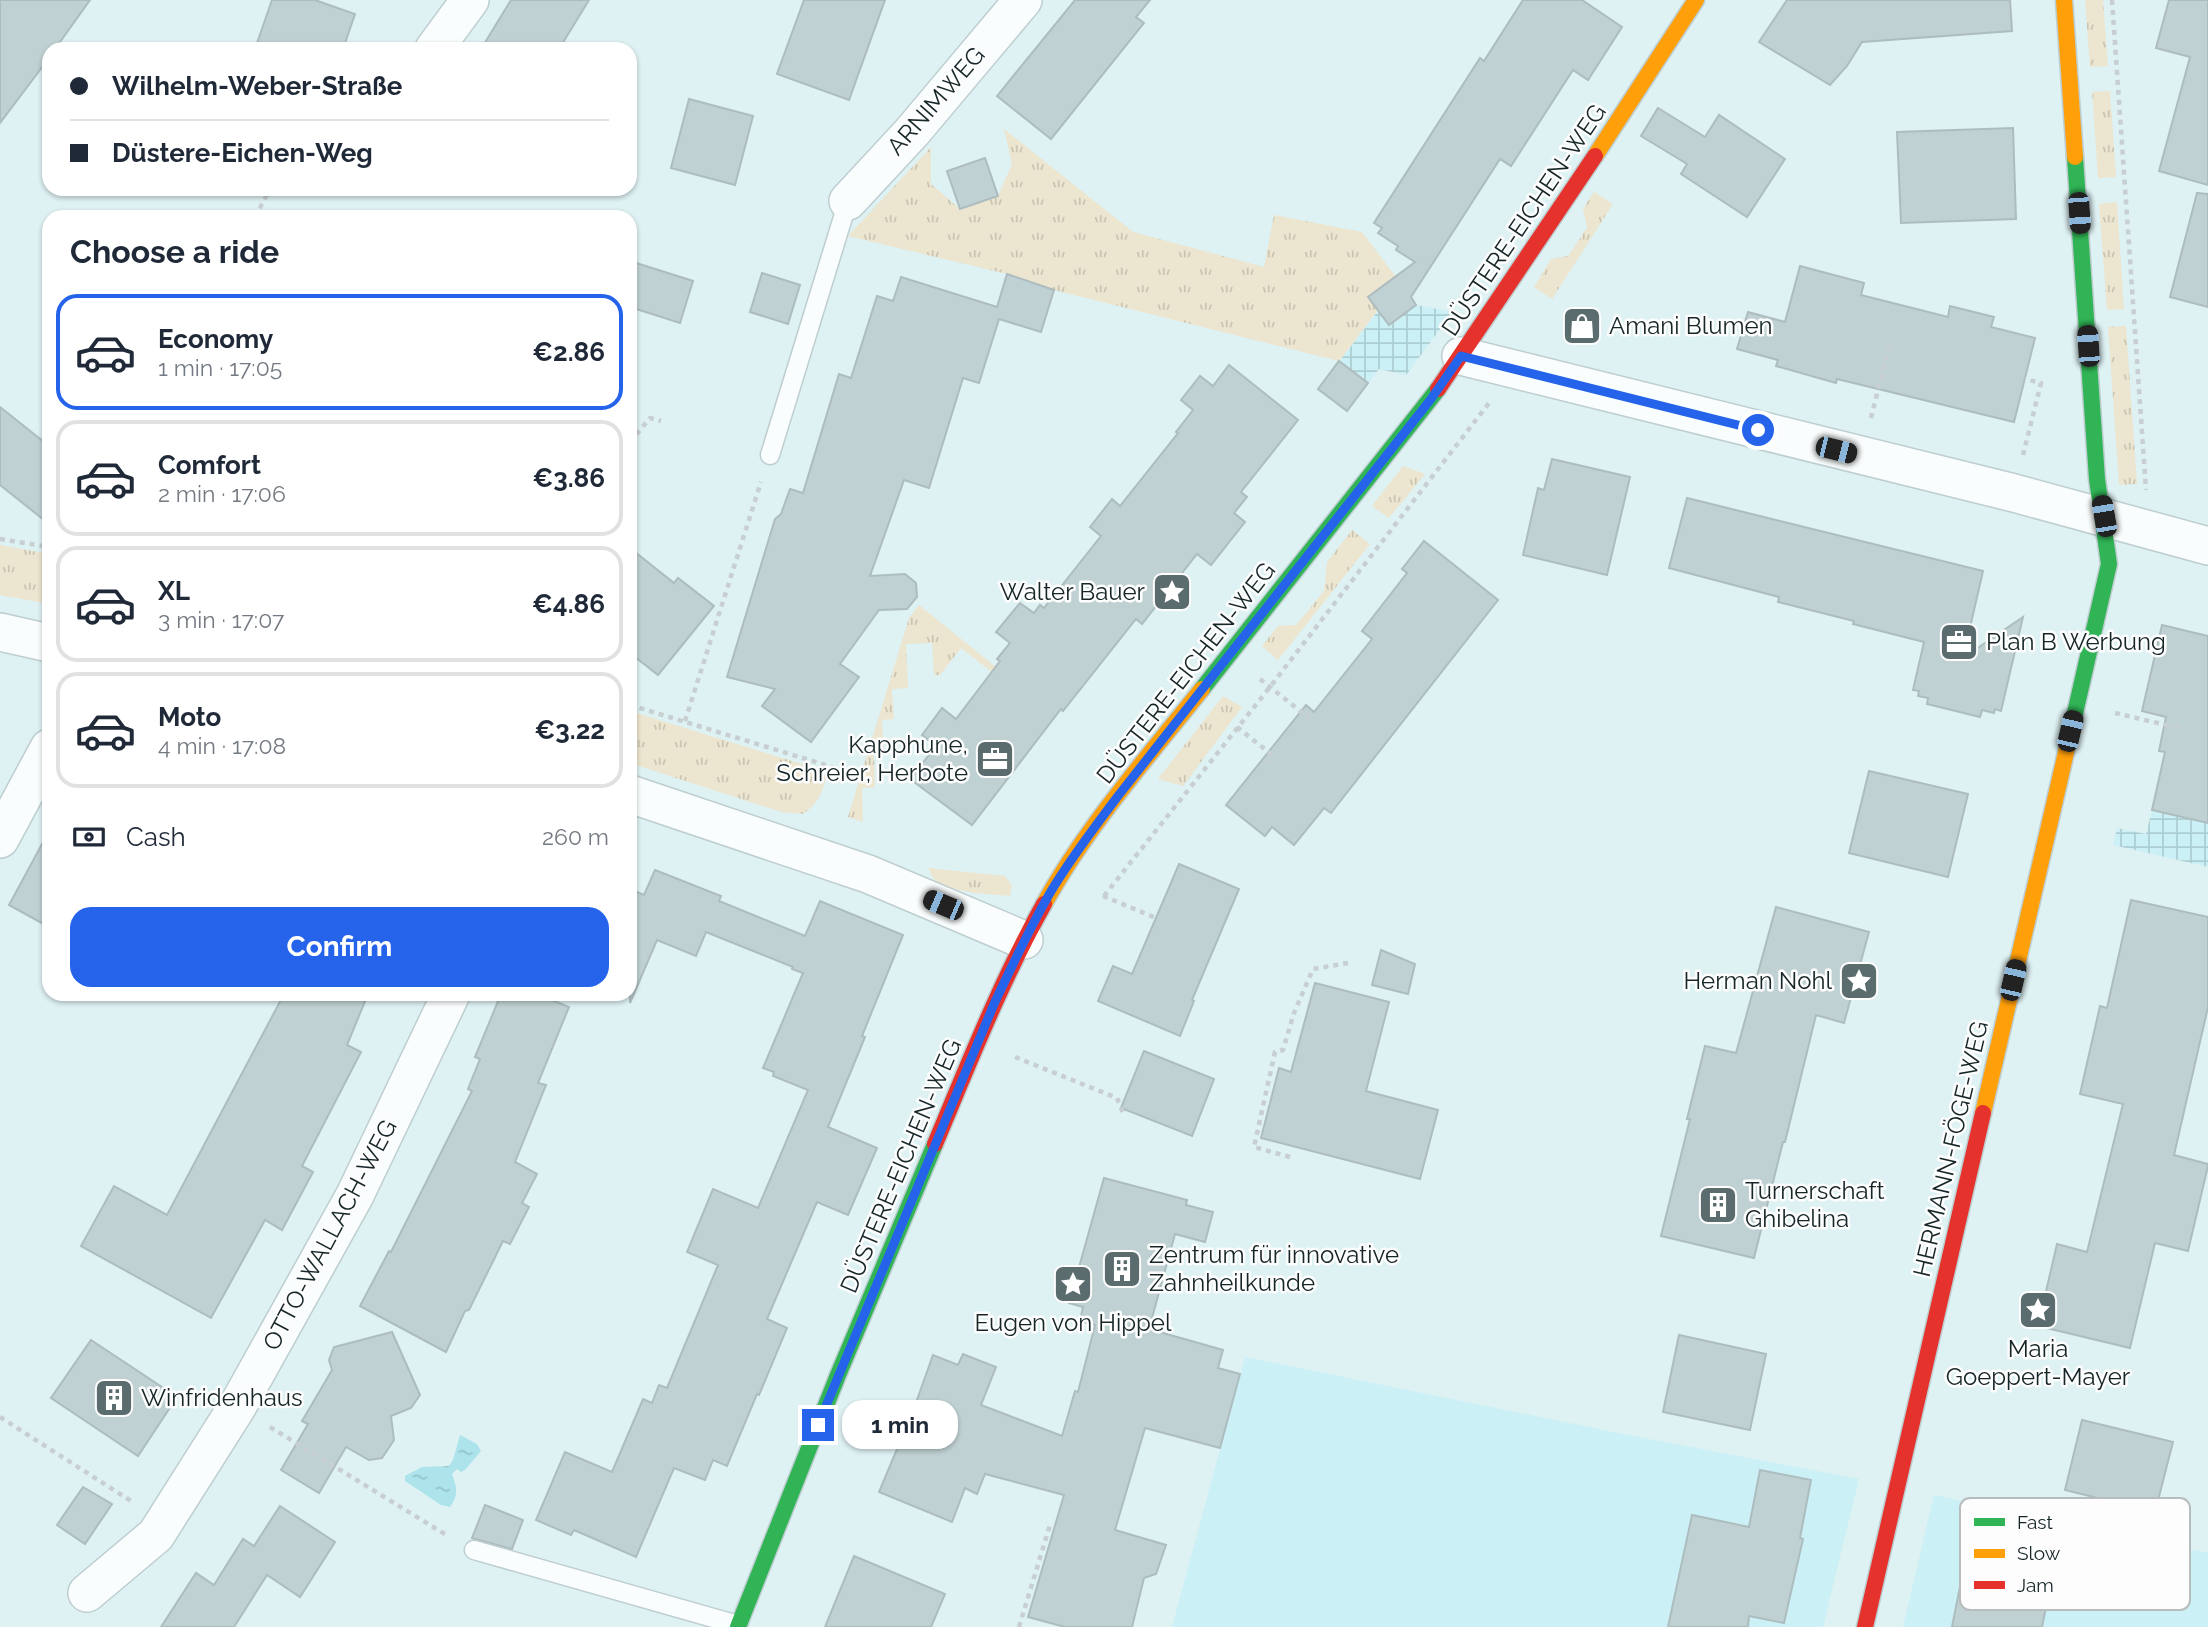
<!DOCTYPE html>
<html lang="en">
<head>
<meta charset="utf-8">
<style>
  body { margin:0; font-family:Raleway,sans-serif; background:#f2f2f3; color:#1f2937; height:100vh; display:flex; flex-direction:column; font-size:26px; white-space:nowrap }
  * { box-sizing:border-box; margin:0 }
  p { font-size:23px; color:#747a83 }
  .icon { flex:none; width:38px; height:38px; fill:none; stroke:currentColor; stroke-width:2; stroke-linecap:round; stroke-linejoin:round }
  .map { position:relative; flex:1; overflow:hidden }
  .sheet { position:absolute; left:42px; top:210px; width:595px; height:791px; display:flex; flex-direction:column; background:#fff; border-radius:21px; box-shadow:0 2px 5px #0004 }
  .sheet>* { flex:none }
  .banner { position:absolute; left:42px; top:42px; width:595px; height:154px; border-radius:21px; box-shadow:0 2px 5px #0004; display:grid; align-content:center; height:154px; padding:0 28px; background:#fff }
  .end { position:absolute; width:32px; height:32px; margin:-16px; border:9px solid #2563eb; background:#fff; box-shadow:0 0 0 4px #fff }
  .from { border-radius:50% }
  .bubble { position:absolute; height:49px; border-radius:21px; background:#fff; box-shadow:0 2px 5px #0004; font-size:23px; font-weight:700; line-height:49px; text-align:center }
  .car { position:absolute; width:21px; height:42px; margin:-21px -10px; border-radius:9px; box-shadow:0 0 5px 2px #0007; background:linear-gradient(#222 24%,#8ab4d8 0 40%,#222 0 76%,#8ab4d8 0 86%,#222 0) }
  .banner b { display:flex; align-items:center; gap:24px; height:66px; font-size:26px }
  .banner b+b { border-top:2px solid #e0e1e3 }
  .banner i { width:18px; height:18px; background:#1f2937 }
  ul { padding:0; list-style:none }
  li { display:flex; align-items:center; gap:21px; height:116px; margin:0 14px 10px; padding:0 14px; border:4px solid #e0e1e3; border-radius:21px }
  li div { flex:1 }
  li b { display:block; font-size:26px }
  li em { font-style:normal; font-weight:700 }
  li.active { border-color:#2563eb }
  li>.icon { width:63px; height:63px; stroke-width:1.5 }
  h2 { padding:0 28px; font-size:32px; line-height:84px }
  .pay { display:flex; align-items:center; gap:18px; height:77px; padding:0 28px; font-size:26px }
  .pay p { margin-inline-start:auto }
  .action { display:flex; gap:14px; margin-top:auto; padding:14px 28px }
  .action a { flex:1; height:80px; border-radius:21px; background:#2563eb; color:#fff; font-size:28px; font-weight:700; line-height:80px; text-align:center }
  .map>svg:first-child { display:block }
  .built { fill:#cbf0f6 }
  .industrial { fill:url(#industrial-grid) }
  .grass { fill:url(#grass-tufts) }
  .water { fill:url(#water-ripples) }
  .building { fill:#c0d1d3; stroke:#adbdbf; stroke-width:2 }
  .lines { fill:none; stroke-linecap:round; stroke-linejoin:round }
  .lane-casing { stroke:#beced0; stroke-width:21 }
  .street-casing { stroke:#beced0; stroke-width:40 }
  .fast-casing { stroke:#beced0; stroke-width:19 }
  .slow-casing { stroke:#beced0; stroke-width:19 }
  .jam-casing { stroke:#beced0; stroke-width:19 }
  .path { stroke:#c7cfd0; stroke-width:4.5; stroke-dasharray:5 5; stroke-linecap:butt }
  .lane { stroke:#fafdfd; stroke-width:18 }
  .street { stroke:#fafdfd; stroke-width:37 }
  .fast { stroke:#30b455; stroke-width:16 }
  .slow { stroke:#ff9f0a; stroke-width:16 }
  .jam { stroke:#e5322d; stroke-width:16 }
  .route { stroke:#2563eb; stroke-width:9 }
  .labels { text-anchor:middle; stroke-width:5; stroke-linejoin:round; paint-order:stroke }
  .street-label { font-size:24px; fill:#152528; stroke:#fdfdfd }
  .poi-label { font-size:24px; fill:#152528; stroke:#fdfdfd; text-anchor:start }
  .key { fill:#fdfdfd; stroke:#b7bcbd; stroke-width:2 }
  .key-label { font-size:19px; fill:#152528 }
</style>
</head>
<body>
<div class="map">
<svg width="2208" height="1627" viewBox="0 0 2208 1627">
  <defs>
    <pattern id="industrial-grid" width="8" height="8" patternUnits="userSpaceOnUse" patternTransform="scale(1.75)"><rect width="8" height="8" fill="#cbf0f6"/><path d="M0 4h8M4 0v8" fill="none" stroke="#adced3"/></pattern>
    <pattern id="grass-tufts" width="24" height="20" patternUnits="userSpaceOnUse" patternTransform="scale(1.75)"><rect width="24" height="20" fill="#ece5cf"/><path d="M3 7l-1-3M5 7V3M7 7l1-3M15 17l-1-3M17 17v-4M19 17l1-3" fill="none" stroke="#cac4b2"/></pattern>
    <pattern id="water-ripples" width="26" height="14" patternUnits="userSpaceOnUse" patternTransform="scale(1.75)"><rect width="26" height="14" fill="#ade4eb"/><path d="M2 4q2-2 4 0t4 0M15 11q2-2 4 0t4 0" fill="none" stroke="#94c3ca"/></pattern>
  </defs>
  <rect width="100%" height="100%" fill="#def1f3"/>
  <!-- built -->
  <g class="built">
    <path d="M1245,1357L1623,1434L1859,1479L1823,1627H1172Z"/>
    <path d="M1934,1495L2208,1553V1627H1903Z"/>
  </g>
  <!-- industrial -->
  <g class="industrial">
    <path d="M1396,277L1416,305L1453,312L1406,375L1379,369L1347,411L1318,389L1378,311L1368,297Z"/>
    <path d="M2152,810L2208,823V867L2113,845L2117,828L2146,834Z"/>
  </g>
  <!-- grass -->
  <g class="grass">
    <path d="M2085,0H2103L2108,66L2090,67Z"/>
    <path d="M2110,91L2116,177L2098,178L2092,92Z"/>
    <path d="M1004,129L1133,232L1264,267L1274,215L1362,232L1396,277L1368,297L1378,310L1339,361L1054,290L1007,274L848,236L931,147V184L960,209L998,196L1012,164Z"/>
    <path d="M1594,192L1613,204L1552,299L1534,287L1551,259L1568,256L1587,228L1583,209Z"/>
    <path d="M2117,202L2124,309L2107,310L2099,204Z"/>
    <path d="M2126,326L2137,484L2119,485L2108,327Z"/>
    <path d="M1403,466L1425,474L1389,518L1372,506Z"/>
    <path d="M1352,530L1370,544L1278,660L1262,646L1278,626L1296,625L1324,591L1327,562Z"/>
    <path d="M0,545L49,554V604L0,595Z"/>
    <path d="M919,605L996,667L992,672L961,648L940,675H934L932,643L906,644L908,688L892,689L894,719L882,720L884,752L874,753L875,787L862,788L863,822L848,817L909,618Z"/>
    <path d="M1223,696L1242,707L1183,786L1158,779Z"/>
    <path d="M630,711L821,770L826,778C822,794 817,804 803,814L781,812L630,763Z"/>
    <path d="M928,868L1005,876L1012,886L1010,896L975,893L938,886Z"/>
  </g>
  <!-- water -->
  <path class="water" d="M460,1435L477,1444L481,1451L465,1470L461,1472L457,1469L452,1474C457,1488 459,1494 450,1507L441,1505L405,1481V1476L422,1467L449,1466L453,1460Z"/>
  <!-- building -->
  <g class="building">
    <path d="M0,0H90L55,49H49V58L0,123Z"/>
    <path d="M272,0H315L355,14L343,49H255Z"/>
    <path d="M511,0H589L559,49H481Z"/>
    <path d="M804,0H885L849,100L777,74Z"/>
    <path d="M1075,0H1150L1136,17L1144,23L1051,139L997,96Z"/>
    <path d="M1523,0H1582L1622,27L1588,80L1573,70L1511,166L1500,159L1411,297L1416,305L1389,325L1368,297L1415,262L1396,250L1398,246L1378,233L1382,228L1374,223L1480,58L1484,61Z"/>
    <path d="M1787,0H2010L2012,31L1862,42L1847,66L1830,85L1759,42Z"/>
    <path d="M2169,0H2208V185L2159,171L2190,57L2156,48Z"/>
    <path d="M689,99L753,116L735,185L671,168Z"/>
    <path d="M1658,108L1705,137L1719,115L1785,159L1747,217L1681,174L1687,164L1641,136Z"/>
    <path d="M2013,128L2016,219L1901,223L1897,132Z"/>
    <path d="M985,158L998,196L960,209L947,171Z"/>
    <path d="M2197,193L2208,194V307L2170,297Z"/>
    <path d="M630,261L693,281L680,323L630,307Z"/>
    <path d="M1800,266L1864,283L1861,295L1948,317L1950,306L1994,317L1991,327L2035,338L2014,422L1837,379L1836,383L1776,366L1778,360L1737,349L1748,312L1785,322Z"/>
    <path d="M762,273L800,285L788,324L750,312Z"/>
    <path d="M1007,274L1054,290L1041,332L999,319L979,383L963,378L929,488L904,480L870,576L905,574L916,583L917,597L907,609L879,610L840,664L859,677L811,742L762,706L775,689L727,677L775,519L781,514L790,489L803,493L839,374L851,378L877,296L893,301L901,277L997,307Z"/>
    <path d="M1339,361L1368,383L1347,411L1318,389Z"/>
    <path d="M1229,365L1298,420L1241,492L1247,497L1234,513L1245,522L1211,565L1197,554L1142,624L1136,619L1063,711L1061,709L972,825L910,779L936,746L922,735L942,708L956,719L1000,661L997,659L1010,643L996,632L1020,603L1034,613L1040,605L1044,608L1101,536L1090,527L1112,499L1120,506L1178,433L1176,432L1193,410L1181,400L1200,376L1213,386Z"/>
    <path d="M0,407L49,446V524L0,485Z"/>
    <path d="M1552,459L1630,477L1607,575L1523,555L1538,488L1544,490Z"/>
    <path d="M1687,498L1983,571L1963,658L2023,617L2001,711L1995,709L1994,713L1982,710L1980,717L1927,704L1928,698L1918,696L1919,691L1913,690L1924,642L1853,624L1854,621L1778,602L1779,597L1669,568Z"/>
    <path d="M1424,541L1498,600L1331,813L1324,808L1294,845L1272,827L1265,836L1226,805L1306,705L1314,712L1372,639L1362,631L1407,573L1402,569Z"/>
    <path d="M630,548L674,583L678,578L714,606L658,675L630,653Z"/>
    <path d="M2162,625L2208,636V823L2152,810L2165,752L2159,751L2166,717L2142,711Z"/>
    <path d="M1869,771L1968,794L1948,877L1849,853Z"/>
    <path d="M49,831V927L9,905Z"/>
    <path d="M1179,864L1239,889L1192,1000L1194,1001L1180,1036L1098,1001L1113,966L1132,974Z"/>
    <path d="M655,870L721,896L719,901L805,936L820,901L903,935L862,1036L865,1037L828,1127L877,1148L848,1215L817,1202L767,1319L787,1328L759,1395L757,1394L727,1466L713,1460L705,1480L674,1468L636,1557L574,1530L571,1535L536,1520L565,1452L612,1472L643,1399L652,1403L659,1385L667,1388L718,1265L687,1252L713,1189L758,1208L808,1090L773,1076L774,1072L763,1068L803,973L792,969L793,967L706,932L696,956L657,940L630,1003V889L644,895Z"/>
    <path d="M2131,900L2208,917V1007L2174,1155L2208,1164V1166L2188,1251L2155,1243L2130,1348L2038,1326L2057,1244L2087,1252L2123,1104L2080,1094L2100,1006L2107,1008Z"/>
    <path d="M1776,907L1869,932L1844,1023L1816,1015L1785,1142H1783L1754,1258L1661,1236L1690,1119H1687L1705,1046L1736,1053Z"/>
    <path d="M1381,950L1415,964L1408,994L1372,985Z"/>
    <path d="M1315,983L1389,1002L1366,1091L1438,1110L1420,1179L1261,1138L1279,1068L1291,1072Z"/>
    <path d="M284,994H368L347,1045L361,1052L302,1166L313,1172L282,1230L265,1220L211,1318L81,1246L114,1186L167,1215Z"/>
    <path d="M501,994H537L569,1007L538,1083L546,1085L515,1162L537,1174L522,1203L529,1207L510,1244L503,1241L469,1310L465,1311L446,1352L360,1306L389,1251L391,1252L472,1091L468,1089L480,1059L475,1057Z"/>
    <path d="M1144,1051L1214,1079L1192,1136L1121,1108Z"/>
    <path d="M1104,1178L1187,1200L1186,1205L1213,1212L1205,1242L1175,1234L1149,1329L1223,1350L1218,1368L1240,1374L1220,1448L1145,1428L1115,1530L1166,1545L1156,1574L1144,1578L1132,1627H1065L1028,1617L1064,1495L985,1474L977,1494L965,1488L952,1522L879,1492L913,1411L933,1355L958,1365L963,1354L996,1367L981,1405L1062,1436L1075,1391L1078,1392L1095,1325L1080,1321L1083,1307L1069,1303Z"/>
    <path d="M392,1332L420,1395L411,1408L391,1416L394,1440L382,1458L369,1460L346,1447L319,1493L281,1470L308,1424L302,1421L332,1370L329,1360L334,1347Z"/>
    <path d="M1679,1335L1766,1354L1750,1430L1663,1412Z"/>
    <path d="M91,1340L177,1397L138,1456L51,1398Z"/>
    <path d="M2082,1420L2173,1442L2155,1512L2065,1490Z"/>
    <path d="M1760,1470L1811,1480L1800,1538L1803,1539L1784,1623L1749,1616L1748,1627H1668L1692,1515L1749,1527Z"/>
    <path d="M83,1487L112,1504L85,1544L57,1525Z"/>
    <path d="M485,1505L523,1520L512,1549L472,1538Z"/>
    <path d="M280,1506L335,1542L300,1597L267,1575L234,1627H161L196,1573L214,1585L243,1539L254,1546Z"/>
    <path d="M1970,1536L2057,1553L2042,1627H1952Z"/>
    <path d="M854,1556L945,1594L931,1627H825Z"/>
  </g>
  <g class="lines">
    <!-- lane casing -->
    <g class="lane-casing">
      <g id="lane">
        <path d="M770,455L848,201"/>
        <path d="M474,1550L738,1625"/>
      </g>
    </g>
    <!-- street casing -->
    <g class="street-casing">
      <g id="street">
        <path d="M434,49L470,0"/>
        <path d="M848,201L912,132L1023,0"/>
        <path d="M1461,356L2014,493L2208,546"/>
        <path d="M0,632L49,643"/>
        <path d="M630,794L868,874L1024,940"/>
        <path d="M0,839L49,748"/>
        <path d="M87,1593L156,1535L237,1407L355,1195L451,994"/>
      </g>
    </g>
    <!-- fast casing -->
    <g class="fast-casing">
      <g id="fast">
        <path d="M1202,689L1438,389"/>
        <path d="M2073,722L2109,564L2097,479L2075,157"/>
        <path d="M738,1627L838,1375L935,1144"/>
      </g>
    </g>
    <!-- slow casing -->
    <g class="slow-casing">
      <g id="slow">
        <path d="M2064,0L2075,157"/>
        <path d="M1595,156L1696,0"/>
        <path d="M1044,904C1087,826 1147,758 1202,689"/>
        <path d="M1983,1113L2073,722"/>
      </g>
    </g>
    <!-- jam casing -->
    <g class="jam-casing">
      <g id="jam">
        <path d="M1438,389L1595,156"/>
        <path d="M935,1144C969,1063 1001,981 1044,904"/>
        <path d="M1865,1627L1983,1113"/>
      </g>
    </g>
    <!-- path -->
    <g class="path">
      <path d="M2112,0L2146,490"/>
      <path d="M255,217L270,189"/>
      <path d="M1871,418L1889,346L1894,347"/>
      <path d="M630,442L650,418L661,421"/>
      <path d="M2023,455L2041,383L2025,379"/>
      <path d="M0,539L49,547"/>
      <path d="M1260,679L1309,718"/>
      <path d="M630,705L842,770"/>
      <path d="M2115,713L2179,728"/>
      <path d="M685,721L761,482"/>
      <path d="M1237,727L1272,755L1268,762"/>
      <path d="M1103,896L1156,918"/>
      <path d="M1104,896L1270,687L1489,403"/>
      <path d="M1015,1057L1117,1098L1123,1113"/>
      <path d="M1290,1157L1254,1147L1275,1052L1283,1050L1294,1013L1313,969L1348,963"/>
      <path d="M0,1417L131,1501"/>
      <path d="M270,1427L448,1536"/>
      <path d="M1019,1627L1050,1525"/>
    </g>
    <!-- lane -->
    <use href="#lane" class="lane"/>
    <!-- street -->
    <use href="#street" class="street"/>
    <!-- fast -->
    <use href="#fast" class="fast"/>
    <!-- slow -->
    <use href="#slow" class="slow"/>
    <!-- jam -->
    <use href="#jam" class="jam"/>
  </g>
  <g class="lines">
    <!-- route -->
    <path class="route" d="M818,1425L994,1004C1012,966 1029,929 1050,893C1070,859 1094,828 1118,796L1431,399L1461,356L1758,430"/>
  </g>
  <!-- icons -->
  <defs>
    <g id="shop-square" transform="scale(2.0125)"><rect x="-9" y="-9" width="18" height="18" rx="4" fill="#5b6c6f" stroke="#fdfdfd"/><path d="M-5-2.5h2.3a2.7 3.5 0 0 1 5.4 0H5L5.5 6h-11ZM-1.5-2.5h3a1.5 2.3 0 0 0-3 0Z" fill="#fff"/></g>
    <g id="sight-square" transform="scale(2.0125)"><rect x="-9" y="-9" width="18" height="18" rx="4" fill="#5b6c6f" stroke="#fdfdfd"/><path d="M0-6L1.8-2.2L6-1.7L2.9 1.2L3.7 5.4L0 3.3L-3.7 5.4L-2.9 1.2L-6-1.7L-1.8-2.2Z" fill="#fff"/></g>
    <g id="office-square" transform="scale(2.0125)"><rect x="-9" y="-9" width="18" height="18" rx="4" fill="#5b6c6f" stroke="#fdfdfd"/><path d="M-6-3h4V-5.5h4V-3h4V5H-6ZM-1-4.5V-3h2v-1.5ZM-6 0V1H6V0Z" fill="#fff"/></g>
    <g id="building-square" transform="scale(2.0125)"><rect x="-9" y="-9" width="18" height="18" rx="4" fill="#5b6c6f" stroke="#fdfdfd"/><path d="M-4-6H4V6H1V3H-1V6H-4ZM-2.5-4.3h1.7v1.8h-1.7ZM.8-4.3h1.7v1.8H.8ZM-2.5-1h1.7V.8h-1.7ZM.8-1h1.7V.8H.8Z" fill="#fff"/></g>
  </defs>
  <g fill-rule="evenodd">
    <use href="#shop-square" x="1582" y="326"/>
    <use href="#sight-square" x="1172" y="592"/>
    <use href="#office-square" x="1959" y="642"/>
    <use href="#office-square" x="995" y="759"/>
    <use href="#sight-square" x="1859" y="981"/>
    <use href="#building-square" x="1718" y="1205"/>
    <use href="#building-square" x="1122" y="1269"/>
    <use href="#sight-square" x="1073" y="1284"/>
    <use href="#sight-square" x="2038" y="1310"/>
    <use href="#building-square" x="114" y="1398"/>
  </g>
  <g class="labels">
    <!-- street labels -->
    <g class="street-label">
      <text transform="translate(936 101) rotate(-49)" y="8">ARNIMWEG</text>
      <text transform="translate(1524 220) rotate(-56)" y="8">DÜSTERE-EICHEN-WEG</text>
      <text transform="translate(1186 673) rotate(-52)" y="8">DÜSTERE-EICHEN-WEG</text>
      <text transform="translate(1951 1149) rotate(-77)" y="8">HERMANN-FÖGE-WEG</text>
      <text transform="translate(901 1166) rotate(-67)" y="8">DÜSTERE-EICHEN-WEG</text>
      <text transform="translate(330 1235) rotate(-62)" y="8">OTTO-WALLACH-WEG</text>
    </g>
    <!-- poi labels -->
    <g class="poi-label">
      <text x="1609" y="334">Amani Blumen</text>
      <text x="1145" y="600" text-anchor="end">Walter Bauer</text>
      <text x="1986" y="650">Plan B Werbung</text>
      <text x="968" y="753" text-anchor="end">Kapphune,<tspan x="968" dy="28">Schreier, Herbote</tspan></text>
      <text x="1832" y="989" text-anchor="end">Herman Nohl</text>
      <text x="1745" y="1199">Turnerschaft<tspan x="1745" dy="28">Ghibelina</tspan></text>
      <text x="1149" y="1263">Zentrum für innovative<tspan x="1149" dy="28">Zahnheilkunde</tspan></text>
      <text x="1073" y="1331" text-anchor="middle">Eugen von Hippel</text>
      <text x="2038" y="1357" text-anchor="middle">Maria<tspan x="2038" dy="28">Goeppert-Mayer</tspan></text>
      <text x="141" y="1406">Winfridenhaus</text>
    </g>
  </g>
  <!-- legend -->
  <rect x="1960" y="1498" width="230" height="112" rx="10" class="key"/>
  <rect x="1974" y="1518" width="31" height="8" fill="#30b455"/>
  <rect x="1974" y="1549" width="31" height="9" fill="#ff9f0a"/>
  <rect x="1974" y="1581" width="31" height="8" fill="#e5322d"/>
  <g class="key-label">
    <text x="2017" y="1529">Fast</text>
    <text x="2017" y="1560">Slow</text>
    <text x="2017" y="1592">Jam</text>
  </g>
</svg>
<i class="end from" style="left:1758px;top:430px"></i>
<i class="end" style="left:818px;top:1425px"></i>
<div class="bubble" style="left:842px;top:1400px;width:116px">1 min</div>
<i class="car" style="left:2079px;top:213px;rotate:176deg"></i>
<i class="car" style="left:2088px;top:346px;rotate:356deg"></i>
<i class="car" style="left:1836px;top:450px;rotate:104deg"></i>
<i class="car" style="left:2104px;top:516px;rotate:350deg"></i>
<i class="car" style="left:2070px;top:731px;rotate:13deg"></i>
<i class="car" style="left:943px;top:905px;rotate:293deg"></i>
<i class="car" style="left:2013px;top:980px;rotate:13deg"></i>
<div class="banner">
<b><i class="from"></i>Wilhelm-Weber-Straße</b>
<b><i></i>Düstere-Eichen-Weg</b>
</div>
<section class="sheet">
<h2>Choose a ride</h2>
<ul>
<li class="active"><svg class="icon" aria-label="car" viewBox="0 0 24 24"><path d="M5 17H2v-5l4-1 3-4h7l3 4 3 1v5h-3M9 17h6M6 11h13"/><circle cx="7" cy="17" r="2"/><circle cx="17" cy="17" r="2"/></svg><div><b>Economy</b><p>1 min · 17:05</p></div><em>€2.86</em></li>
<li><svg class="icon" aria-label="car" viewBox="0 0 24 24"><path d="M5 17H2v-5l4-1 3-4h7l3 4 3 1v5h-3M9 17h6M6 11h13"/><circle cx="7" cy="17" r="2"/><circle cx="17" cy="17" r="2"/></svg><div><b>Comfort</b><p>2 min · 17:06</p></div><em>€3.86</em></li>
<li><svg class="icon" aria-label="car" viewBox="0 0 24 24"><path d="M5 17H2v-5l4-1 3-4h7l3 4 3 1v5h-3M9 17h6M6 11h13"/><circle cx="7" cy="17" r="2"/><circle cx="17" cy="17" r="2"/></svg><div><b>XL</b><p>3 min · 17:07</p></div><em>€4.86</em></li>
<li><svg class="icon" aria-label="car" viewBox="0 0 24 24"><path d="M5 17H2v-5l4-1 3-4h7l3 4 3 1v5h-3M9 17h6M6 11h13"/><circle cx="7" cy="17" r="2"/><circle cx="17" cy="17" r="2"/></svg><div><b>Moto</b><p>4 min · 17:08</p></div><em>€3.22</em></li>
</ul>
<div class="pay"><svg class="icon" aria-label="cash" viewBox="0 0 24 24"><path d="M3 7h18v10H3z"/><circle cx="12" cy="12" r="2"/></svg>Cash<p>260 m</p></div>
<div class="action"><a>Confirm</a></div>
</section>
</div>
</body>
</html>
